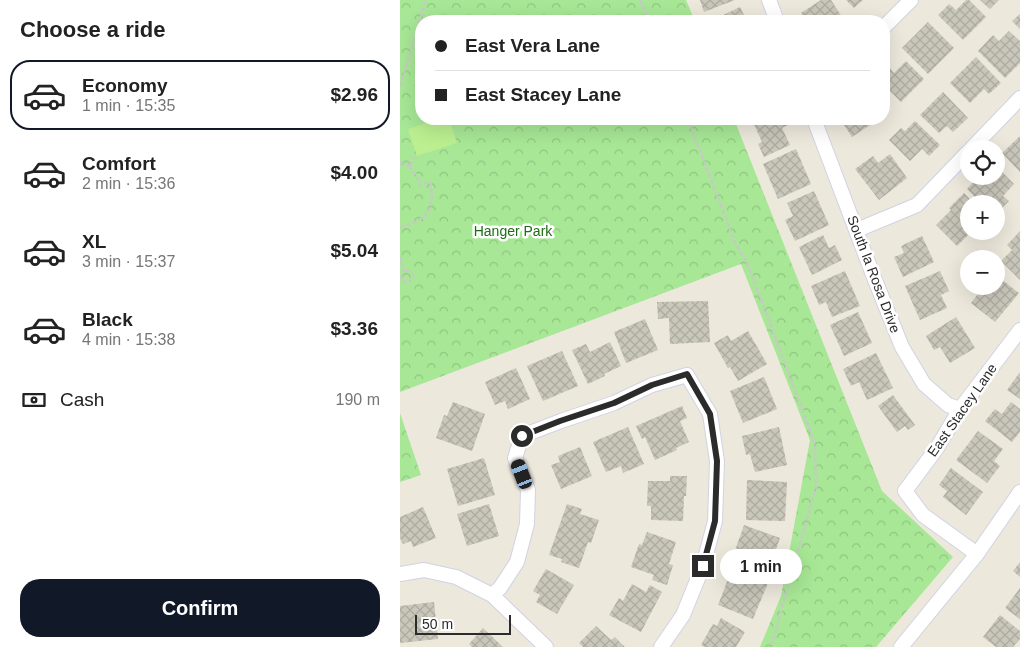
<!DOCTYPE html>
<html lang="en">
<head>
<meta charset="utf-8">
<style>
  body { margin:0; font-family:Helvetica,sans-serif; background:#f6f6f6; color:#222; height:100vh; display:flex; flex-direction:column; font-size:19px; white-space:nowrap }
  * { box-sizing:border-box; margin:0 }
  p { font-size:16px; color:#767676 }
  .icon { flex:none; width:28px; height:28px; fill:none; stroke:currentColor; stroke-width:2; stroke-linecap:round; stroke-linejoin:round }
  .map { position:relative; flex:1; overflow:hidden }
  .sheet { display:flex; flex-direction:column; background:#fff; width:400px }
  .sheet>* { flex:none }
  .guide { position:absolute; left:15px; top:15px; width:475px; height:110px; border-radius:20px; box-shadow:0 5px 20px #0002; display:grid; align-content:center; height:110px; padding:0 20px; background:#fff }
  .fabs { position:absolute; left:560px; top:140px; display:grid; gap:10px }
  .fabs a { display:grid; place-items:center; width:45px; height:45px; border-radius:50%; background:#fff; box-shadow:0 5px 20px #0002; font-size:25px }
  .scale { position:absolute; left:15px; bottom:12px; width:96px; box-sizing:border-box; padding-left:5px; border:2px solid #2b2b2b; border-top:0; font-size:14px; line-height:18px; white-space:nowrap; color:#2b2b2b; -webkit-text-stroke:4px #fff; paint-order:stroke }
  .end { position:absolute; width:22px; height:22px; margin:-11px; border:6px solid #2b2b2b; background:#fff; box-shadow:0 0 0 2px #fff }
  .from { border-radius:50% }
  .bubble { position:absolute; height:35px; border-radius:18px; background:#fff; box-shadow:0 5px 20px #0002; font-size:16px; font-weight:800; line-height:35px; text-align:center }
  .car { position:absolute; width:15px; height:30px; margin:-15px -8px; border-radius:6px; box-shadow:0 0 4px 1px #0007; background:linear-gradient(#222 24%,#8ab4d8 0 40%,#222 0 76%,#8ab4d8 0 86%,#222 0) }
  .guide b { display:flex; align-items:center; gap:18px; height:48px; font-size:19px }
  .guide b+b { border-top:1px solid #e0e0e0 }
  .guide i { width:12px; height:12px; background:#222 }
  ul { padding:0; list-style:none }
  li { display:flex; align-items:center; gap:15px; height:70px; margin:0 10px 8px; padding:0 10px; border:2px solid transparent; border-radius:20px }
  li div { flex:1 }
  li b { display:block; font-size:19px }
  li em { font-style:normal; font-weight:800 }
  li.current { border-color:#111827 }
  li>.icon { width:45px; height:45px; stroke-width:1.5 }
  h2 { padding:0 20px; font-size:22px; line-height:60px }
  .pay { display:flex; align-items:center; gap:12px; height:55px; padding:0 20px; font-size:19px }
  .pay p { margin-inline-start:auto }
  .cta { display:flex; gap:10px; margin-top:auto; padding:10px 20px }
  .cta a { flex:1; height:58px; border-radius:20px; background:#111827; color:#fff; font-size:20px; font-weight:800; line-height:58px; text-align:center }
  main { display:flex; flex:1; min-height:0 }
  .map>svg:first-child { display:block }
  .park { fill:url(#park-crowns) }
  .pitch { fill:#bbef90 }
  .building { fill:url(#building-cross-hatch) }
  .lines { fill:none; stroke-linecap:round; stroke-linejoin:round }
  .minor-casing { stroke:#d1d2e4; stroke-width:16 }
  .path { stroke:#c8c8c8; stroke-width:2.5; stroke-dasharray:4 2.5; stroke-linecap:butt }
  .minor { stroke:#fff; stroke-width:14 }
  .route { stroke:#2b2b2b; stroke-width:6 }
  .labels { text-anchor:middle; stroke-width:5; stroke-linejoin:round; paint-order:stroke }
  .park-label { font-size:14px; fill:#1d6d16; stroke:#fff }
  .street-label { font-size:14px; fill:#2b2b2b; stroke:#fff }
</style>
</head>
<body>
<main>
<section class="sheet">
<h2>Choose a ride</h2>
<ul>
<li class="current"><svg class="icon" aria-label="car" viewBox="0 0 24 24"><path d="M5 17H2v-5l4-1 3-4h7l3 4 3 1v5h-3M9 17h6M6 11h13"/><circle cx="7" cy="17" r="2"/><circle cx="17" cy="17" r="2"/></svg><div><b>Economy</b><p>1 min · 15:35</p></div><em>$2.96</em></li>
<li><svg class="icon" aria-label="car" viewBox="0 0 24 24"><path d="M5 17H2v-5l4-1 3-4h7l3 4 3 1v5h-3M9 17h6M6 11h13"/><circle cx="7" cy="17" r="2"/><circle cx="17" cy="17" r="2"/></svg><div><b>Comfort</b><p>2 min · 15:36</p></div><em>$4.00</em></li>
<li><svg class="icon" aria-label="car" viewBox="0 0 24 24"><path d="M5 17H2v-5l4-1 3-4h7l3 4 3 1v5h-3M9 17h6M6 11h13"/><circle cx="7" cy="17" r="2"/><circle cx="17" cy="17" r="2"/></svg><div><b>XL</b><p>3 min · 15:37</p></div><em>$5.04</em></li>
<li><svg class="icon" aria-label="car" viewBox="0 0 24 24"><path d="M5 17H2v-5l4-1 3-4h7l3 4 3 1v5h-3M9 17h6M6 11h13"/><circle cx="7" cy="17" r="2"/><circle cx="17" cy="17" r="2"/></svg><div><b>Black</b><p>4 min · 15:38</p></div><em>$3.36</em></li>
</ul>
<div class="pay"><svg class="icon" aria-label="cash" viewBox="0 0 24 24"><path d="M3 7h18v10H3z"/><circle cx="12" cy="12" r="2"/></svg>Cash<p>190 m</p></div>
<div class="cta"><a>Confirm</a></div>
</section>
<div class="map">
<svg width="620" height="647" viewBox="0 0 620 647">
  <defs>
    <pattern id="park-crowns" width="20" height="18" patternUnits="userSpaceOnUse" patternTransform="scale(1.25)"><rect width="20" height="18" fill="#a7e795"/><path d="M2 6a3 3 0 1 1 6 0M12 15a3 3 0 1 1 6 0" fill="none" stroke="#90c681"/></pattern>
    <pattern id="building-cross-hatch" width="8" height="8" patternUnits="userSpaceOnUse" patternTransform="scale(1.25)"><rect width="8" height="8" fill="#c9c6ba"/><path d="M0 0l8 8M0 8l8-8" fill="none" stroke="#adaaa0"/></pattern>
  </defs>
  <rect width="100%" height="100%" fill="#ede8dc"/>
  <!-- park -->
  <g class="park">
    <path d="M0,0H286L295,21H21V119H334L482,491L553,557L476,647H360L381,596L410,440L341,264L0,392Z"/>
    <path d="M0,413L21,475L0,482Z"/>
  </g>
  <!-- pitch -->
  <path class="pitch" d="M39,119H49L57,143L17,156L8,129Z"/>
  <!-- building -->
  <g class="building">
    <path d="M300,0H335L304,12Z"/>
    <path d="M421,0H431L444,20L442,21H406L401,13Z"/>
    <path d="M446,0H463L454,8Z"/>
    <path d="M566,0H569L586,17L563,40L538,15L549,4L556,10Z"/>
    <path d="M580,0H599L590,9Z"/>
    <path d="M340,7L347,21H311Z"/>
    <path d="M620,14V29L612,21Z"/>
    <path d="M528,22L554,48L528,74L502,48Z"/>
    <path d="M609,31L620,41V63L605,78L578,51L593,35L599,41Z"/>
    <path d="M576,57L601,83L589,94L584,89L570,103L550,83Z"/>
    <path d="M506,61L524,79L501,102L484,85V70L488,66L494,73Z"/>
    <path d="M543,92L568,118L553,132L547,126L539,133L520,115Z"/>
    <path d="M355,119H388L390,124L382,128L390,145L364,157L358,144L362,142L352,120Z"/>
    <path d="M440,119H465L470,125L452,137Z"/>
    <path d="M515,121L540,145L529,156L522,149L510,161L489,140L501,128L505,131Z"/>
    <path d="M620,136V172L602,153Z"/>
    <path d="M396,149L411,184L378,199L363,164Z"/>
    <path d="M490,154L507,178L479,200L455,169L473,156L478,163Z"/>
    <path d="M596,166L614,184L603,196L609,201L596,214V204H582L567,189L579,176H596Z"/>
    <path d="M414,191L429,225L395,241L385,220L393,216L387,203Z"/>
    <path d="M564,193L575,204H569V231H572L557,246L536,225L551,210L549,208Z"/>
    <path d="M620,231V280L601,261L612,250L607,245Z"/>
    <path d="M423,235L429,248L435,245L442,260L412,275L399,247Z"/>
    <path d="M522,236L534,262L503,277L494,257L504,253L501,246Z"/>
    <path d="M445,271L460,306L432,317L426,302L419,305L411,286Z"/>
    <path d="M540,271L549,291L541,295L547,308L520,320L505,286Z"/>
    <path d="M596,275L619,293L595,322L571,303L581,290L576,286H596Z"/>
    <path d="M308,301L310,342L270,344L269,318L258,319L257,302Z"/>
    <path d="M458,312L472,343L444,356L430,325Z"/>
    <path d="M556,317L575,348L550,363L540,347L534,350L526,336Z"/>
    <path d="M245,319L258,350L226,363L214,332Z"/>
    <path d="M348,331L367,364L338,381L330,367L328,368L314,343L328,335L331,341Z"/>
    <path d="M210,342L221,366L204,374L205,376L188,384L172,350L186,344L190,352Z"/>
    <path d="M162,351L178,386L143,401L127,366Z"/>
    <path d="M476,353L493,388L467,400L459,382L451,386L443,369Z"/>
    <path d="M116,368L130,399L108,409L105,401L95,405L85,382Z"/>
    <path d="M620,372V399L607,390Z"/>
    <path d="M364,377L377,409L343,423L330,391Z"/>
    <path d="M493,395L515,425L508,430L505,426L497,432L478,406Z"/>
    <path d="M53,402L85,414L72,451L36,438L44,415L47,416Z"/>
    <path d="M611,402L620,409V432L612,442L585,421L595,409L602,414Z"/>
    <path d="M282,406L287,418L280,421L289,442L276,448L277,450L255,460L245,437L242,439L236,426Z"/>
    <path d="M228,427L244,464L223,473L221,466L206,472L193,442Z"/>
    <path d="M379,427L387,465L355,472L350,454L346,455L342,436Z"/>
    <path d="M578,431L603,449L594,461L600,466L587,483L556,460Z"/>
    <path d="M180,447L192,476L161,489L151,465L160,462L158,456Z"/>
    <path d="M84,458L95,495L58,506L47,469Z"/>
    <path d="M551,468L583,492L566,515L543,497L547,491L539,485Z"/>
    <path d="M270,476H287L286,496H284L283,521L251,520V506H247L248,481H270Z"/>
    <path d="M347,480L387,482L385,521L346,520Z"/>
    <path d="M89,504L99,536L67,546L57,514Z"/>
    <path d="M167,504L182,509L180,514L199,520L191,543L188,542L179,568L161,562L162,559L149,555Z"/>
    <path d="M23,507L36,538L13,547L11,541L3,544L0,538V517Z"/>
    <path d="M344,525L380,538L367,574L331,562Z"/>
    <path d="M247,532L276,542L269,564L273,565L267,585L252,580L254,575L231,567L239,544L242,545Z"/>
    <path d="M620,562V577L613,571Z"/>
    <path d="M146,569L174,585L157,614L136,602L140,595L133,591Z"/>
    <path d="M332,569L368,583L353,619L318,605Z"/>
    <path d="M232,584L246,592L250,585L262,592L241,632L209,615L219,598L223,601Z"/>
    <path d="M620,588V619L605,608Z"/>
    <path d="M34,602L38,639L0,643V606Z"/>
    <path d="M600,615L620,631V639L613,647H596L583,637Z"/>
    <path d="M321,618L345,632L336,647H305L301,645L313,624L317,626Z"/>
    <path d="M196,626L211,640L215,637L225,647H183L179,643Z"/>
    <path d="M83,628L103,647H72L69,644Z"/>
  </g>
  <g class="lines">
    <!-- minor casing -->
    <g class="minor-casing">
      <g id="minor">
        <path d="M369,0L377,21"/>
        <path d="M484,27L511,0"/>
        <path d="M414,119L473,275L502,347L524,384L548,405L560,409"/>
        <path d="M571,149L620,98"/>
        <path d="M457,230L517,205L569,151"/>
        <path d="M577,554L523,515L505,491L537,448L560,409L620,330"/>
        <path d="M0,574L24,570L56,577L92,595L146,647"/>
        <path d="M92,595L100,588L117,562L127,524L128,490L115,458L122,436L161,421L214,403L252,385L287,375L310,414L317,461L315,521L303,566L283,615L261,647"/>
        <path d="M501,647L577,554L620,492"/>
      </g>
    </g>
    <!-- path -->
    <g class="path">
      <path d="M240,0L250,21"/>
      <path d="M0,86L26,0"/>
      <path d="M288,119L335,242L349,267L415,444L416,487L371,647"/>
      <path d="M0,164L2,162L9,166"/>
      <path d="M0,227C26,220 36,211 30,182L20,185L17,176L9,166L16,157"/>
      <path d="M0,257L4,271L2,272L1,277L3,281L8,282L11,280L13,275L10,271H4"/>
    </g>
    <!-- minor -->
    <use href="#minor" class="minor"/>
  </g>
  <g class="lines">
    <!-- route -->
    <path class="route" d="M122,436L160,421L214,403L252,385L287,374L310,414L317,461L315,521L303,566"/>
  </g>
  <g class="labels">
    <!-- park labels -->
    <g class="park-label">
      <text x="113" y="236">Hanger Park</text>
    </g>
    <!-- street labels -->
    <g class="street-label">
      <text transform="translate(474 274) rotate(69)" y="5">South la Rosa Drive</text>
      <text transform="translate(562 410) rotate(-55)" y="5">East Stacey Lane</text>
    </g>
  </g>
</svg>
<div class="fabs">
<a><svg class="icon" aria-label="locate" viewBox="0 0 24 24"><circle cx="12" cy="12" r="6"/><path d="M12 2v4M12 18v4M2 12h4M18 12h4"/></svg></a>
<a>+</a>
<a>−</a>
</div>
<div class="scale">50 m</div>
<i class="end from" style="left:122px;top:436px"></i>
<i class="end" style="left:303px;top:566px"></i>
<div class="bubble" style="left:320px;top:549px;width:82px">1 min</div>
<i class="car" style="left:122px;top:474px;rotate:339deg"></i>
<div class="guide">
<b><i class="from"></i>East Vera Lane</b>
<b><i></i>East Stacey Lane</b>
</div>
</div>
</main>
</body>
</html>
